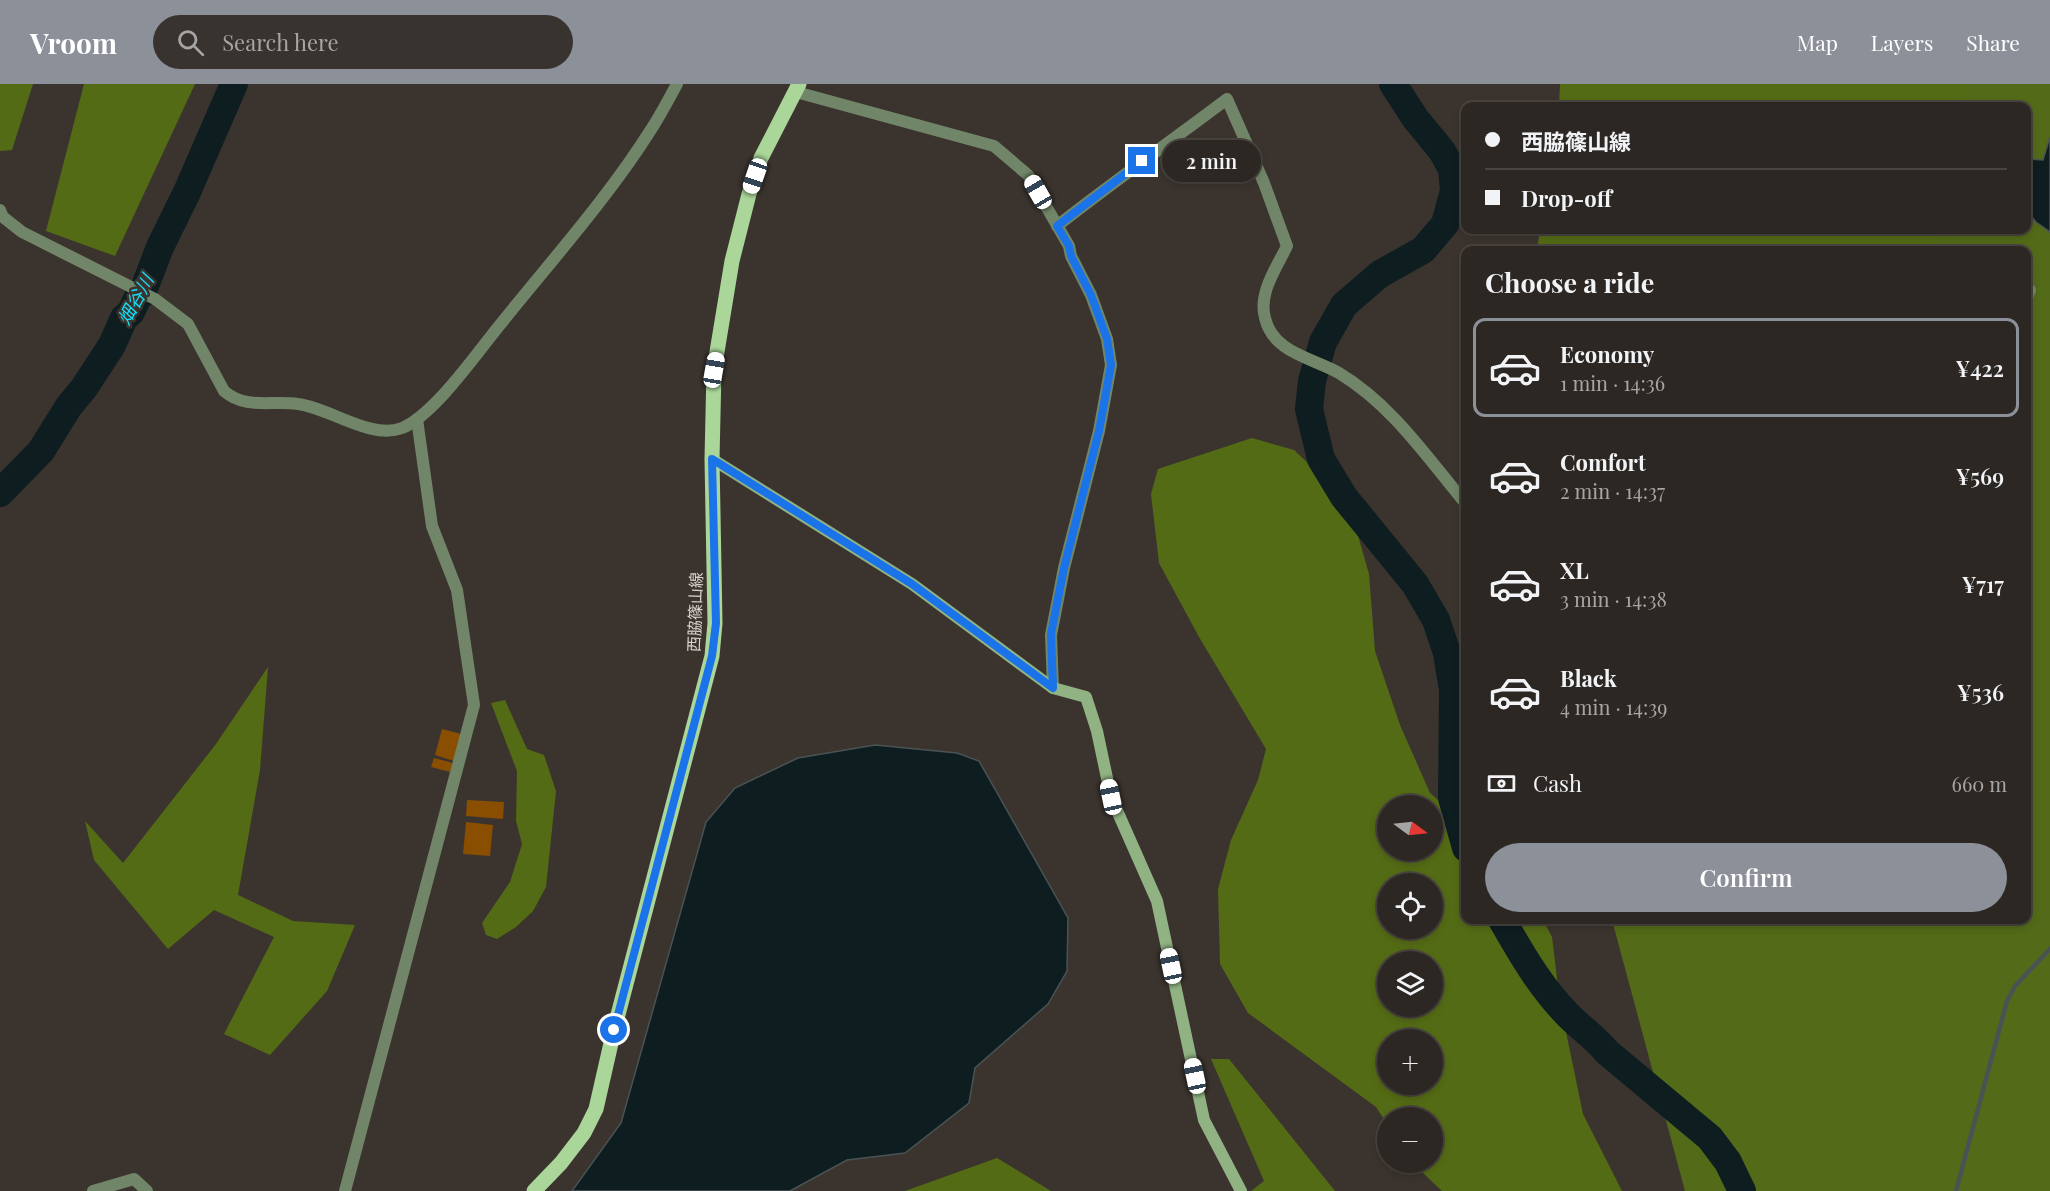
<!DOCTYPE html>
<html lang="en">
<head>
<meta charset="utf-8">
<style>
  body { margin:0; font-family:"Playfair Display","Noto Sans JP",serif; background:#38332f; color:#f1f3f6; height:100vh; display:flex; flex-direction:column; font-size:22px; white-space:nowrap }
  * { box-sizing:border-box; margin:0 }
  p { font-size:20px; color:#a6a5a5 }
  .icon { flex:none; width:33px; height:33px; fill:none; stroke:currentColor; stroke-width:2; stroke-linecap:round; stroke-linejoin:round }
  .map { position:relative; flex:1; overflow:hidden }
  .side { position:absolute; left:1461px; top:162px; width:570px; height:678px; display:flex; flex-direction:column; background:#2c2722; border-radius:12px; box-shadow:0 3px 9px #0003,0 0 0 2px #484440 }
  .side>* { flex:none }
  .hud { position:absolute; left:1461px; top:18px; width:570px; height:132px; border-radius:12px; box-shadow:0 3px 9px #0003,0 0 0 2px #484440; display:grid; align-content:center; height:132px; padding:0 24px; background:#2c2722 }
  .needle { width:39px; rotate:105deg }
  .fabs { position:absolute; left:1377px; top:711px; display:grid; gap:12px }
  .fabs a { display:grid; place-items:center; width:66px; height:66px; border-radius:50%; background:#2c2722; box-shadow:0 3px 9px #0003,0 0 0 2px #484440; font-size:30px }
  .end { position:absolute; width:27px; height:27px; margin:-14px; border:8px solid #1a73e8; background:#fff; box-shadow:0 0 0 3px #fff }
  .from { border-radius:50% }
  .bubble { position:absolute; height:42px; border-radius:21px; background:#2c2722; box-shadow:0 3px 9px #0003,0 0 0 2px #484440; font-size:20px; font-weight:600; line-height:42px; text-align:center }
  .car { position:absolute; width:18px; height:36px; margin:-18px -9px; border-radius:8px; box-shadow:0 0 4px 2px #0007; background:linear-gradient(#fff 24%,#345 0 40%,#fff 0 76%,#345 0 86%,#fff 0) }
  .hud b { display:flex; align-items:center; gap:21px; height:57px; font-size:22px }
  .hud b+b { border-top:2px solid #484440 }
  .hud i { width:15px; height:15px; background:#f1f3f6 }
  ul { padding:0; list-style:none }
  li { display:flex; align-items:center; gap:18px; height:99px; margin:0 12px 9px; padding:0 12px; border:3px solid transparent; border-radius:12px }
  li div { flex:1 }
  li b { display:block; font-size:22px }
  li em { font-style:normal; font-weight:600 }
  li.selected { border-color:#8c9099 }
  li>.icon { width:54px; height:54px; stroke-width:1.5 }
  h2 { padding:0 24px; font-size:27px; line-height:72px }
  .pay { display:flex; align-items:center; gap:15px; height:66px; padding:0 24px; font-size:22px }
  .pay p { margin-inline-start:auto }
  .cta { display:flex; gap:12px; margin-top:auto; padding:12px 24px }
  .cta a { flex:1; height:69px; border-radius:36px; background:#8c9099; color:#fff; font-size:24px; font-weight:600; line-height:69px; text-align:center }
  header { display:flex; align-items:center; gap:36px; box-sizing:border-box; height:84px; padding:0 30px; background:#8c9099; color:#fff }
  header strong { font-size:28px }
  nav { display:flex; gap:33px; margin-inline-start:auto; font-size:21px }
  .search { width:420px; height:54px; background:#38332f; display:flex; align-items:center; gap:15px; box-sizing:border-box; padding:0 21px; border-radius:33px; color:#a6a5a5; font-size:22px }
  .map>svg:first-child { display:block }
  .green { fill:#536a19 }
  .forest { fill:#546b15; fill-rule:evenodd }
  .water { fill:#0d1d20; stroke:#4a5354; stroke-width:1.5 }
  .lines { fill:none; stroke-linecap:round; stroke-linejoin:round }
  .stream { stroke:#4a5354; stroke-width:4.5 }
  .river { stroke:#0d1d20; stroke-width:28 }
  .building { fill:#8a4e00 }
  .street { stroke:#718668; stroke-width:12 }
  .secondary { stroke:#91b384; stroke-width:12 }
  .primary { stroke:#aad699; stroke-width:15 }
  .route { stroke:#1a73e8; stroke-width:8 }
  .labels { text-anchor:middle; stroke-width:5; stroke-linejoin:round; paint-order:stroke }
  .street-label { font-size:16px; fill:#d7d2ce; stroke:#3b342e }
  .water-label { font-size:18px; font-style:italic; fill:#13dffa; stroke:#3b342e }
</style>
</head>
<body>
<header>
<strong>Vroom</strong>
<div class="search"><svg class="icon" aria-label="search" viewBox="0 0 24 24"><circle cx="10" cy="10" r="6"/><path d="M15 15l6 6"/></svg>Search here</div>
<nav><a>Map</a><a>Layers</a><a>Share</a></nav>
</header>
<div class="map">
<svg width="2050" height="1107" viewBox="0 0 2050 1107">
  <rect width="100%" height="100%" fill="#3b342e"/>
  <!-- green -->
  <path class="green" d="M1769,0H2050V1107H1685L1612,836H2026V166H1846L1836,146H2026V22H1780Z"/>
  <!-- forest -->
  <g class="forest">
    <path d="M0,0H33L12,66L0,67Z"/>
    <path d="M84,0H195L115,172L46,147Z"/>
    <path d="M1560,0H1968L1959,22H1559Z"/>
    <path d="M1540,146H1941L1936,166H1537Z"/>
    <path d="M1252,354L1294,366L1348,417L1369,490L1375,567L1400,641L1430,709L1465,739L1466,836H1543L1552,853L1560,919L1583,1030L1622,1107H1442L1422,1088L1415,1079L1432,1078V1034H1388L1387,1040L1376,1023L1248,929L1220,880L1218,805L1231,756L1258,696L1266,665L1199,553L1159,479L1151,410L1158,385ZM1388,722H1432V766H1388ZM1388,800H1432V844H1388ZM1388,878H1432V922H1388ZM1388,956H1432V1000H1388Z"/>
    <path d="M268,583L260,686L238,811L293,837L355,841L327,907L270,971L224,950L274,853L214,826L168,865L94,776L85,737L123,779L216,660Z"/>
    <path d="M505,616L527,665L544,671L556,707L546,803L533,827L516,843L497,855L486,851L482,839L510,798L522,760L516,737L517,687L491,619Z"/>
    <path d="M1211,975H1229L1335,1107H1251L1264,1097Z"/>
    <path d="M997,1074L1051,1107H905Z"/>
  </g>
  <!-- water -->
  <g class="water">
    <path d="M2050,53V148L2036,138L2027,127L2026,75L2043,76Z"/>
    <path d="M875,661L957,669L979,677L1068,834L1067,887L1048,920L975,984L969,1019L905,1069L847,1076L790,1107H572L621,1039L706,738L735,704L798,674Z"/>
  </g>
  <g class="lines">
    <!-- stream -->
    <path class="stream" d="M1956,1107L2007,917L2015,902L2050,865"/>
    <!-- river -->
    <g class="river">
      <path d="M1393,0L1415,34L1442,67L1452,85L1454,107L1445,140L1423,166L1380,190L1344,221L1323,258L1312,297L1309,325L1321,375L1344,413L1415,500L1436,536L1447,569L1453,606L1452,714L1466,764"/>
      <path d="M0,409L41,367L69,322L84,304L112,261L124,234L131,228L138,213L142,210L160,163L187,108L234,0"/>
      <path d="M1502,836C1521,869 1539,901 1566,929C1579,943 1595,953 1607,968L1710,1054L1728,1078L1742,1107"/>
    </g>
  </g>
  <!-- building -->
  <g class="building">
    <path d="M442,645L461,650L454,677L435,671Z"/>
    <path d="M434,674L453,679L450,688L431,683Z"/>
    <path d="M467,716L504,718L503,735L466,732Z"/>
    <path d="M466,738L493,741L490,772L463,770Z"/>
  </g>
  <g class="lines">
    <!-- street -->
    <g class="street">
      <path d="M800,0L796,8L994,62L1028,91L1069,162L1071,172L1091,211L1107,255L1111,281L1099,347L1064,484L1051,551L1053,604"/>
      <path d="M0,126L3,133L22,148L155,215L188,240L224,307C246,326 271,316 298,320C330,324 371,356 402,344C434,331 477,269 499,242C551,177 608,114 652,44C661,30 669,15 677,0"/>
      <path d="M1057,142C1113,98 1170,58 1227,15L1264,99L1287,162C1277,183 1258,209 1265,234C1273,269 1313,274 1339,289C1392,321 1427,373 1466,420"/>
      <path d="M2026,216L2030,206"/>
      <path d="M93,1107L134,1095L147,1107"/>
      <path d="M345,1107L474,621L457,506L432,442L417,335"/>
    </g>
    <!-- secondary -->
    <path class="secondary" d="M712,375L912,500L1053,604L1086,613L1097,647L1111,713L1157,817L1204,1036L1241,1107"/>
    <!-- primary -->
    <path class="primary" d="M534,1107L561,1079L584,1049L596,1025L614,946L712,572L715,539L712,375L714,286L732,177L749,110L761,74L799,0"/>
  </g>
  <g class="lines">
    <!-- route -->
    <path class="route" d="M614,946L712,572L716,539L712,375L912,500L1053,604L1051,550L1064,484L1099,347L1111,281L1107,255L1091,211L1071,172L1069,162L1057,142L1142,77"/>
  </g>
  <g class="labels">
    <!-- street labels -->
    <g class="street-label">
      <text transform="translate(695 528) rotate(-88)" y="6">西脇篠山線</text>
    </g>
    <!-- water labels -->
    <g class="water-label">
      <text transform="translate(136 216) rotate(-61)" y="6">畑谷川</text>
    </g>
  </g>
</svg>
<div class="fabs">
<a><svg class="needle" viewBox="-14 -14 28 28"><path d="M0-13l5 13h-10z" fill="#e53935"/><path d="M0 13l5-13h-10z" fill="#a6a5a5"/></svg></a>
<a><svg class="icon" aria-label="locate" viewBox="0 0 24 24"><circle cx="12" cy="12" r="6"/><path d="M12 2v4M12 18v4M2 12h4M18 12h4"/></svg></a>
<a><svg class="icon" aria-label="layers" viewBox="0 0 24 24"><path d="M12 4l9 5-9 5-9-5zM3 14l9 5 9-5"/></svg></a>
<a>+</a>
<a>−</a>
</div>
<i class="end from" style="left:614px;top:946px"></i>
<i class="end" style="left:1142px;top:77px"></i>
<div class="bubble" style="left:1162px;top:56px;width:99px">2 min</div>
<i class="car" style="left:755px;top:92px;rotate:199deg"></i>
<i class="car" style="left:1038px;top:108px;rotate:330deg"></i>
<i class="car" style="left:714px;top:286px;rotate:10deg"></i>
<i class="car" style="left:1111px;top:713px;rotate:348deg"></i>
<i class="car" style="left:1171px;top:882px;rotate:348deg"></i>
<i class="car" style="left:1195px;top:992px;rotate:348deg"></i>
<div class="hud">
<b><i class="from"></i>西脇篠山線</b>
<b><i></i>Drop-off</b>
</div>
<section class="side">
<h2>Choose a ride</h2>
<ul>
<li class="selected"><svg class="icon" aria-label="car" viewBox="0 0 24 24"><path d="M5 17H2v-5l4-1 3-4h7l3 4 3 1v5h-3M9 17h6M6 11h13"/><circle cx="7" cy="17" r="2"/><circle cx="17" cy="17" r="2"/></svg><div><b>Economy</b><p>1 min · 14:36</p></div><em>¥422</em></li>
<li><svg class="icon" aria-label="car" viewBox="0 0 24 24"><path d="M5 17H2v-5l4-1 3-4h7l3 4 3 1v5h-3M9 17h6M6 11h13"/><circle cx="7" cy="17" r="2"/><circle cx="17" cy="17" r="2"/></svg><div><b>Comfort</b><p>2 min · 14:37</p></div><em>¥569</em></li>
<li><svg class="icon" aria-label="car" viewBox="0 0 24 24"><path d="M5 17H2v-5l4-1 3-4h7l3 4 3 1v5h-3M9 17h6M6 11h13"/><circle cx="7" cy="17" r="2"/><circle cx="17" cy="17" r="2"/></svg><div><b>XL</b><p>3 min · 14:38</p></div><em>¥717</em></li>
<li><svg class="icon" aria-label="car" viewBox="0 0 24 24"><path d="M5 17H2v-5l4-1 3-4h7l3 4 3 1v5h-3M9 17h6M6 11h13"/><circle cx="7" cy="17" r="2"/><circle cx="17" cy="17" r="2"/></svg><div><b>Black</b><p>4 min · 14:39</p></div><em>¥536</em></li>
</ul>
<div class="pay"><svg class="icon" aria-label="cash" viewBox="0 0 24 24"><path d="M3 7h18v10H3z"/><circle cx="12" cy="12" r="2"/></svg>Cash<p>660 m</p></div>
<div class="cta"><a>Confirm</a></div>
</section>
</div>
</body>
</html>
